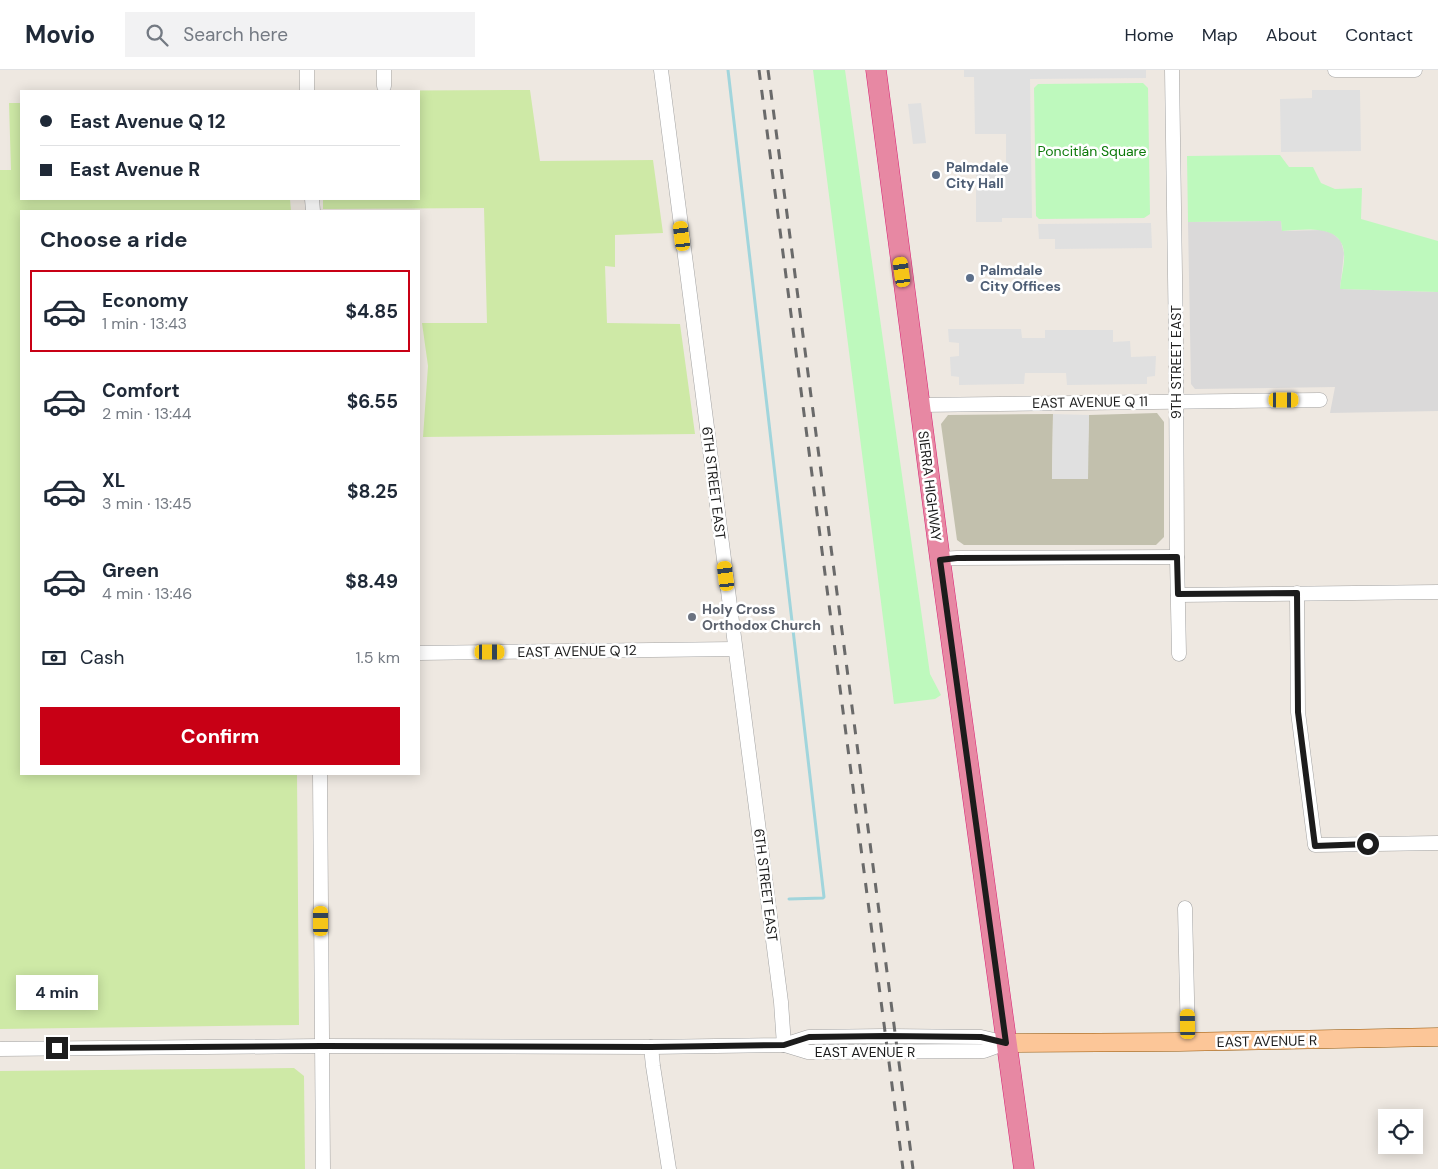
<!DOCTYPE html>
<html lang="en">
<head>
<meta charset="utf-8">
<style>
  body { margin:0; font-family:"DM Sans",sans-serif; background:#f2f2f3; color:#1f2937; height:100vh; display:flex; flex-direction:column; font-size:19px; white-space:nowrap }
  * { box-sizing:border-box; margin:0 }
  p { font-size:16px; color:#747a83 }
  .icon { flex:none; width:28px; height:28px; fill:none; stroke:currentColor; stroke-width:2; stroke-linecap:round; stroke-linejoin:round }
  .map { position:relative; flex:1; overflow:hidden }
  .side { position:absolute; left:20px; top:140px; width:400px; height:565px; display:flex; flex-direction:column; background:#fff; border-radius:0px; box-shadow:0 2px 12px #0003 }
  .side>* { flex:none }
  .banner { position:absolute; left:20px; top:20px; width:400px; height:110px; border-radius:0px; box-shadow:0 2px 12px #0003; display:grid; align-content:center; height:110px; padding:0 20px; background:#fff }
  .fabs { position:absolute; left:1378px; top:1039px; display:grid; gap:10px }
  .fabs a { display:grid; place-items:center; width:45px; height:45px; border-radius:0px; background:#fff; box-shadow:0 2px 12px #0003; font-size:25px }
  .end { position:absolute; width:22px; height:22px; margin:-11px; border:6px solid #1c1c1c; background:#fff; box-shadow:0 0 0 2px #fff }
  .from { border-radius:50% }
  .bubble { position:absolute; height:35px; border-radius:0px; background:#fff; box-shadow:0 2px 12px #0003; font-size:16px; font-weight:700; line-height:35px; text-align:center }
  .car { position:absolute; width:15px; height:30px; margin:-15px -8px; border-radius:6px; box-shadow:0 0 4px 1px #0007; background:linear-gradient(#f5c518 24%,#345 0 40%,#f5c518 0 76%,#345 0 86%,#f5c518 0) }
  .banner b { display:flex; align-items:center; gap:18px; height:48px; font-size:19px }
  .banner b+b { border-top:1px solid #e0e1e3 }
  .banner i { width:12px; height:12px; background:#1f2937 }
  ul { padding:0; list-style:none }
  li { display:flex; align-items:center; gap:15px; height:82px; margin:0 10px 8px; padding:0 10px; border:2px solid transparent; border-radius:0px }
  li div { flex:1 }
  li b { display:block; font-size:19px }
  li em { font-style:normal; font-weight:700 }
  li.current { border-color:#c80015 }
  li>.icon { width:45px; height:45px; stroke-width:1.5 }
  h2 { padding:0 20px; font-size:22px; line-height:60px }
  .pay { display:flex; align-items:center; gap:12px; height:55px; padding:0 20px; font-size:19px }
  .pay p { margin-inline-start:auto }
  .button { display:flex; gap:10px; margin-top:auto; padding:10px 20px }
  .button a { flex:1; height:58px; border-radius:0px; background:#c80015; color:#fff; font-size:20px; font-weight:700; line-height:58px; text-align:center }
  header { display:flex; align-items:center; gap:30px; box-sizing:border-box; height:70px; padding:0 25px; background:#fff; border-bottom:1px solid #e0e1e3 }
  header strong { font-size:24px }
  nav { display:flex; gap:28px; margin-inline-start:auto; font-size:18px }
  .search { width:350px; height:45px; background:#f2f2f3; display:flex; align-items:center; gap:12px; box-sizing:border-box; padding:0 18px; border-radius:0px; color:#747a83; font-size:19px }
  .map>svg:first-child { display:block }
  .residential { fill:#dad9d9 }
  .construction { fill:#c2c0ad }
  .grass { fill:#cee9a6 }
  .park { fill:#bef9bd }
  .parking { fill:#e0e0e0 }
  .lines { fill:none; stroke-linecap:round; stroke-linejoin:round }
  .stream { stroke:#a1d5dc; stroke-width:3 }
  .minor-casing { stroke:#a3a3a3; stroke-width:15 }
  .major-casing { stroke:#945300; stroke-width:19 }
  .highway-casing { stroke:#d82274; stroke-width:21 }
  .minor { stroke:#fff; stroke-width:14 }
  .major { stroke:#fcc698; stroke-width:18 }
  .highway { stroke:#e788a3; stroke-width:20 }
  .rail { stroke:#6a6a6a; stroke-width:3; stroke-dasharray:10 10; stroke-linecap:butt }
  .route { stroke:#1c1c1c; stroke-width:6 }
  .service-dot { fill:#5c6f8a; stroke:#fff; stroke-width:2 }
  .worship-dot { fill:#6b7280; stroke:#fff; stroke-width:2 }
  .labels { text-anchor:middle; stroke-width:5; stroke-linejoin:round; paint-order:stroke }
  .park-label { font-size:14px; fill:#0d7a0a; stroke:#fff }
  .service-label { font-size:14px; font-weight:bold; fill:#4e5e75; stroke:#fff; text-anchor:start }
  .street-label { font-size:14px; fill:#1c1c1c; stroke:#fff }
  .worship-label { font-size:14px; font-weight:bold; fill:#5b616d; stroke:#fff; text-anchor:start }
</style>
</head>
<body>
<header>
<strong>Movio</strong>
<div class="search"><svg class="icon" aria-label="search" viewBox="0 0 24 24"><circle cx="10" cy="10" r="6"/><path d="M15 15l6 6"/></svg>Search here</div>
<nav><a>Home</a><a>Map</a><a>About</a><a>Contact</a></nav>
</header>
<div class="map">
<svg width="1438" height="1099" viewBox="0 0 1438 1099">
  <rect width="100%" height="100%" fill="#eee8e1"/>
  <!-- residential -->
  <path class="residential" d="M1281,151L1282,161L1322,160L1332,163L1341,171L1344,183L1340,219L1438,222V341L1330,343L1335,317L1195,319L1191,314L1188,152Z"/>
  <!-- construction -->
  <path class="construction" d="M1157,343L1164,352V467L1156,475H964L957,470L941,354L948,345L1053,344L1052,408L1087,409L1089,345Z"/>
  <!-- grass -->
  <g class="grass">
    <path d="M530,20L540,91L653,90L663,163L615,165V197L605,196L607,253L680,254L695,364L423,367L428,296L422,253H487L484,138L323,139V129H419V21H320Z"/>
    <path d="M9,33H21V129H290L291,141H21V704H297L299,955L0,959V100H11Z"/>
    <path d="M294,998L304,1006L305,1099H0V1001Z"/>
  </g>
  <!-- park -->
  <g class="park">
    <path d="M813,0H845L930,604L941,625L935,629L894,634Z"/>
    <path d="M1143,13L1148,18L1150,144L1144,148L1039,149L1036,146L1034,18L1038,14Z"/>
    <path d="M1280,85L1289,97H1313L1321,113L1335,119L1362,118L1361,149L1438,171V222L1340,219C1341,207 1345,194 1344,183C1342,153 1303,160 1282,161L1281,151L1188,152L1187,86Z"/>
  </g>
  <!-- parking -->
  <g class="parking">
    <path d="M964,0H1146V8L1030,9L1032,148H1002V152H976V101H1006V64H975L974,7H964Z"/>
    <path d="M1312,20H1360L1361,81L1281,82L1280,29L1312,28Z"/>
    <path d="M921,33L926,73L913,74L908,34Z"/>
    <path d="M1151,153L1152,178L1055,179V169H1039L1038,154Z"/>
    <path d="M948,259H1021L1022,268H1045V260H1113V272L1130,271L1131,287L1156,286L1155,306L1147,307V314L1067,315L1066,303H1025L1024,314L959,315V307L951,306L950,287L959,286V273L949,272Z"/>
    <path d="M1053,344L1089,345L1088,409H1052Z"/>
  </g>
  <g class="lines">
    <!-- stream -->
    <path class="stream" d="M728,0L824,827L823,828L789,829"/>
    <!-- minor casing -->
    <g class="minor-casing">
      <g id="minor">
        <path d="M307,0V21"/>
        <path d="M384,0V16"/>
        <path d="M661,0L781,932L784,975"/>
        <path d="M1172,0L1176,274L1177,487L1179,584"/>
        <path d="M1335,0H1415"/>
        <path d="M312,129L313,141"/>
        <path d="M920,335L1320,330"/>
        <path d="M940,489L957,488L1177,487"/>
        <path d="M1297,523L1298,642L1315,775L1438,773"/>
        <path d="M1178,525L1438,522"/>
        <path d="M419,583L735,579"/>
        <path d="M320,704L323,1099"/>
        <path d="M1185,838L1188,972"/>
        <path d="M785,975L808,982L984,981L1006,973"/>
        <path d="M651,977L653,996L669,1099"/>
        <path d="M0,979L322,976L651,977L784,975L809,967L886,966L981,967L1006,973"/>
      </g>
    </g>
    <!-- major casing -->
    <g class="major-casing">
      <path id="major" d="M1006,973L1179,972L1438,967"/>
    </g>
    <!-- highway casing -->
    <g class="highway-casing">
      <path id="highway" d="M876,0L940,489L1024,1099"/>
    </g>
    <!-- minor -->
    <use href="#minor" class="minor"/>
    <!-- major -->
    <use href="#major" class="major"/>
    <!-- highway -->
    <use href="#highway" class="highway"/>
    <!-- rail -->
    <g class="rail">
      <path d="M759,0L903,1099"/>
      <path d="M768,0L913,1099"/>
    </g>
  </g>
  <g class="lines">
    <!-- route -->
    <path class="route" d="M57,978L322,976L651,977L784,975L809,967L886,966L981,967L1006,973L940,490L957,488L1177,487L1178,524L1297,523L1298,642L1315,776L1368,774"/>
  </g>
  <!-- markers -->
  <g class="service-dot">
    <circle cx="936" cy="105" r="5"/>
    <circle cx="970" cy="208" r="5"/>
  </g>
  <circle class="worship-dot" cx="692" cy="547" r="5"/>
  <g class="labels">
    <!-- park labels -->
    <g class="park-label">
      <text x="1092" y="86">Poncitlán Square</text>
    </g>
    <!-- service labels -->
    <g class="service-label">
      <text x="946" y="102">Palmdale<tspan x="946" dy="16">City Hall</tspan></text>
      <text x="980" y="205">Palmdale<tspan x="980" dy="16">City Offices</tspan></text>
    </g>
    <!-- street labels -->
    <g class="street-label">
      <text transform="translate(1176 292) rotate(-90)" y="5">9TH STREET EAST</text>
      <text transform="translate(1090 332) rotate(-1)" y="5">EAST AVENUE Q 11</text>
      <text transform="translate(714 413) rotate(83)" y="5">6TH STREET EAST</text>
      <text transform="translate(930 416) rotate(83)" y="5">SIERRA HIGHWAY</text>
      <text transform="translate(577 581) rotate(-1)" y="5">EAST AVENUE Q 12</text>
      <text transform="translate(766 815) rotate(83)" y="5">6TH STREET EAST</text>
      <text transform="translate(1267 971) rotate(-1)" y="5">EAST AVENUE R</text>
      <text x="865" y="987">EAST AVENUE R</text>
    </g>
    <!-- worship labels -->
    <g class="worship-label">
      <text x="702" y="544">Holy Cross<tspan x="702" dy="16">Orthodox Church</tspan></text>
    </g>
  </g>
</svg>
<div class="fabs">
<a><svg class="icon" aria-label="locate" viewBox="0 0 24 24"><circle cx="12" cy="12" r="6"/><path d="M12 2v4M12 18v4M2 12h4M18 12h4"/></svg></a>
</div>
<i class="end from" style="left:1368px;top:774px"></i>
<i class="end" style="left:57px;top:978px"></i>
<div class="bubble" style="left:16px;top:905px;width:82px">4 min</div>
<i class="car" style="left:682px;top:166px;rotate:353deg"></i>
<i class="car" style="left:902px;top:202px;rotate:352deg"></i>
<i class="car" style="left:1284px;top:330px;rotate:90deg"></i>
<i class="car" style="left:726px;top:506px;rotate:353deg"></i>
<i class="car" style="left:490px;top:582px;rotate:90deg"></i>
<i class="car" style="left:321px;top:851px;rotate:0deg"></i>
<i class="car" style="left:1188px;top:954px;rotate:359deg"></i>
<div class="banner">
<b><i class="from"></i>East Avenue Q 12</b>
<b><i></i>East Avenue R</b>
</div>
<section class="side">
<h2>Choose a ride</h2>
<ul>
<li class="current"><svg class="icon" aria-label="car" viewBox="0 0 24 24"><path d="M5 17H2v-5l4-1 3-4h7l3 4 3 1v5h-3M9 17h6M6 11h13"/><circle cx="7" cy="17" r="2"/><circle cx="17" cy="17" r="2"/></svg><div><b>Economy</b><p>1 min · 13:43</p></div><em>$4.85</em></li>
<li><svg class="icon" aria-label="car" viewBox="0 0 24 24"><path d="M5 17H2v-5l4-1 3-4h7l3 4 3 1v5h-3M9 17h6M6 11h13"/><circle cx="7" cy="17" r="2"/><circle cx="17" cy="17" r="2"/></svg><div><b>Comfort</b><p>2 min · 13:44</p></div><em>$6.55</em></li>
<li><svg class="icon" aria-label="car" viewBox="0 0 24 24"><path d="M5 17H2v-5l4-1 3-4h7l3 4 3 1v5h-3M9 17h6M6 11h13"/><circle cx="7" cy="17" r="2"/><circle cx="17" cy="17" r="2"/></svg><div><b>XL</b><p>3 min · 13:45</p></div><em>$8.25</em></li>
<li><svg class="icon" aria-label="car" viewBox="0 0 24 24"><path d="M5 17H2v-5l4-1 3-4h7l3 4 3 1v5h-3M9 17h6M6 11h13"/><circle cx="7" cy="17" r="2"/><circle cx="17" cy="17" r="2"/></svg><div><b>Green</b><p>4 min · 13:46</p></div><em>$8.49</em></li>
</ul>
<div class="pay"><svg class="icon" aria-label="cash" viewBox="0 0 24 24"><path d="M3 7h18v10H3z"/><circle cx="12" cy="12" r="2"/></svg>Cash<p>1.5 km</p></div>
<div class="button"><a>Confirm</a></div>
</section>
</div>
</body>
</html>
